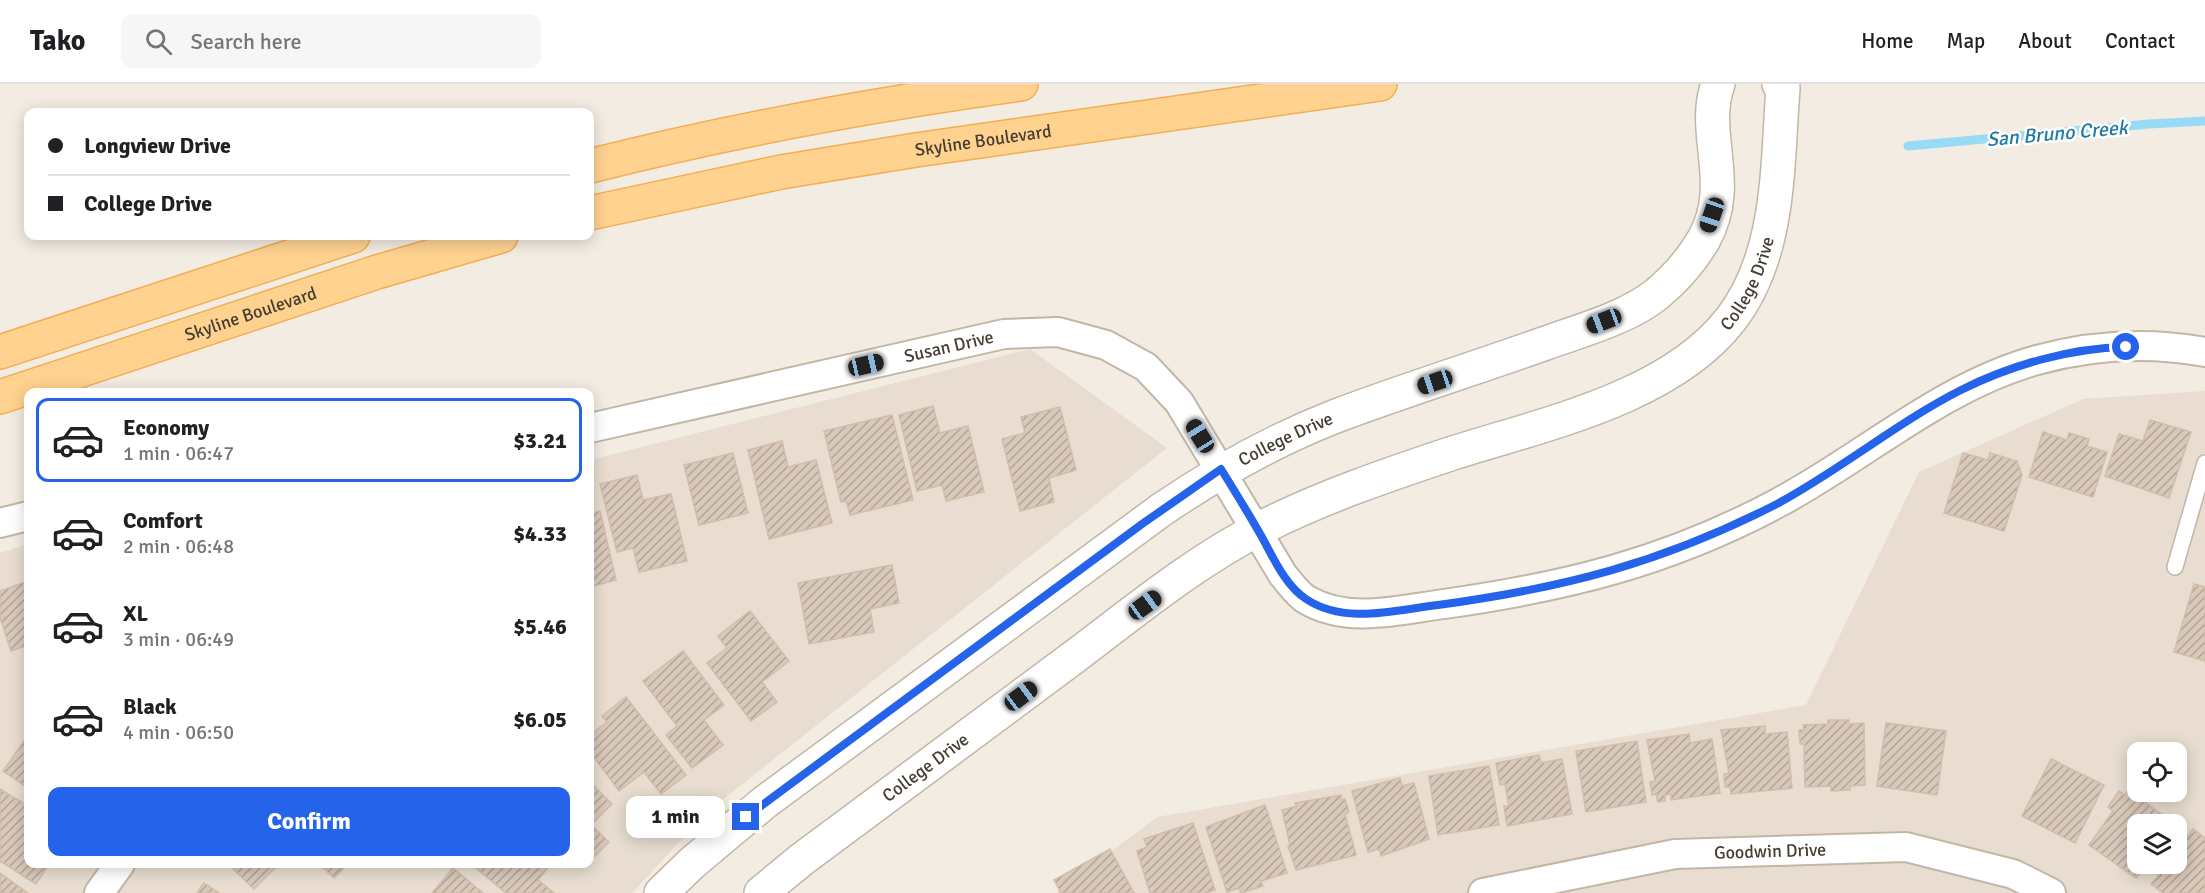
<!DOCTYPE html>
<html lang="en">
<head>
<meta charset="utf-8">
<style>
  body { margin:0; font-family:Signika,sans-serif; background:#f6f6f6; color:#202124; height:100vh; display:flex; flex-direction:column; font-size:22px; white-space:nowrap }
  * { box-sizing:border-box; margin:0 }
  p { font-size:20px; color:#757577 }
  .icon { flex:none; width:33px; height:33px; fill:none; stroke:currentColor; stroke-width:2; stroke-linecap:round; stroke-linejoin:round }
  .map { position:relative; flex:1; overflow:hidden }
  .details { position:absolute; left:24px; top:304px; width:570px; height:480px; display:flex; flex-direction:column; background:#fff; border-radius:12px; box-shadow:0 3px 15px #0003 }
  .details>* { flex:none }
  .guide { position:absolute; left:24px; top:24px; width:570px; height:132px; border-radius:12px; box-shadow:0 3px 15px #0003; display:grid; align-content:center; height:132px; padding:0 24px; background:#fff }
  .buttons { position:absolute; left:2127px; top:658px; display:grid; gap:12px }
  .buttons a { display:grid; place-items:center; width:60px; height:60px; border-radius:12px; background:#fff; box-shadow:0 3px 15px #0003; font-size:30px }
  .end { position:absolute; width:27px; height:27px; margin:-14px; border:8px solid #2563eb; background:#fff; box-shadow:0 0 0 3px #fff }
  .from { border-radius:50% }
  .bubble { position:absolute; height:42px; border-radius:12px; background:#fff; box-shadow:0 3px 15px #0003; font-size:20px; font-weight:800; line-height:42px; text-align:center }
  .car { position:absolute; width:18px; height:36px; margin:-18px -9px; border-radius:8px; box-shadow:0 0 4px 2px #0007; background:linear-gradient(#222 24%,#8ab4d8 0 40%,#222 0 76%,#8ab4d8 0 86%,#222 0) }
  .guide b { display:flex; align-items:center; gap:21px; height:57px; font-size:22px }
  .guide b+b { border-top:2px solid #e0e0e0 }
  .guide i { width:15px; height:15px; background:#202124 }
  ul { padding:10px 0 0; list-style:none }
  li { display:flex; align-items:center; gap:18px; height:84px; margin:0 12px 9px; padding:0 12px; border:3px solid transparent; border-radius:12px }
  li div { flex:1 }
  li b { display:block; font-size:22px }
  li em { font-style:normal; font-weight:800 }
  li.active { border-color:#2563eb }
  li>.icon { width:54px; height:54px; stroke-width:1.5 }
  .action { display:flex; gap:12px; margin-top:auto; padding:12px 24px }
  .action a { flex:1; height:69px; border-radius:12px; background:#2563eb; color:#fff; font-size:24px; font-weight:800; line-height:69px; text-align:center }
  header { display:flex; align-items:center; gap:36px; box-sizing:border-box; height:84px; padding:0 30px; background:#fff; border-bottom:2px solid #e0e0e0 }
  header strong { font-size:28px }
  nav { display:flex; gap:33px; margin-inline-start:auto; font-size:21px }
  .search { width:420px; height:54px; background:#f6f6f6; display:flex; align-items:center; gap:15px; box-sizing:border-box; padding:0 21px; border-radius:12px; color:#757577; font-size:22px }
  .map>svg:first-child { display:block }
  .residential { fill:#e8ddd0; fill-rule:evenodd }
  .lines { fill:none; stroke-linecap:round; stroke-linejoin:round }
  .stream { stroke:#97dbf7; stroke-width:9 }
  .building { fill:url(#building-hatch); stroke:#d1bda9; stroke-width:1.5 }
  .service-casing { stroke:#c2b6a7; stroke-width:18 }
  .minor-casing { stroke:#c2b6a7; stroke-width:32 }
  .tertiary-casing { stroke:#c2b6a7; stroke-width:36 }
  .primary-casing { stroke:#f0af54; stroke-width:36 }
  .service { stroke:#fff; stroke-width:15 }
  .minor { stroke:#fff; stroke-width:28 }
  .tertiary { stroke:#fff; stroke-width:33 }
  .primary { stroke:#ffd290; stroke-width:33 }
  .route { stroke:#2563eb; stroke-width:8 }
  .labels { text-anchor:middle; stroke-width:5; stroke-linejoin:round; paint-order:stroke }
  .street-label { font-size:18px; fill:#453c32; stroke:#fff }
  .water-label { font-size:20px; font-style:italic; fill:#1f7aa2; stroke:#fff }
</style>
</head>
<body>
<header>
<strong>Tako</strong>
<div class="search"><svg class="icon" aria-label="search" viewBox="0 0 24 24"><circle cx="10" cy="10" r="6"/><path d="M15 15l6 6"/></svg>Search here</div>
<nav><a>Home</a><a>Map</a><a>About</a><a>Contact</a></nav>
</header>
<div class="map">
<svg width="2205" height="809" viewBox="0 0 2205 809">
  <defs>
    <pattern id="building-hatch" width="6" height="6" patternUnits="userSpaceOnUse" patternTransform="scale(1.5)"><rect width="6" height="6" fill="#d9c9ba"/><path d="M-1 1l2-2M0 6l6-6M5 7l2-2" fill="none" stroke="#b2a498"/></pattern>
  </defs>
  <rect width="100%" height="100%" fill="#f3ece2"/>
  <!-- residential -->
  <g class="residential">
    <path d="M1030,265L1167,364L707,728L632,809H0V469L28,460V780H590V376Z"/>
    <path d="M2205,307V809H1056L1157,733L1806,621L1919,388L2083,315ZM2138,669H2176V708H2138ZM2138,741H2176V780H2138Z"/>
  </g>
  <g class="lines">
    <!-- stream -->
    <path class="stream" d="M1908,62L2149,40L2205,37"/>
  </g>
  <!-- building -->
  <g class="building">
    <path d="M933,322L940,349L968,342L984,408L946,417L942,401L917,407L899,331Z"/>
    <path d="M1060,323L1076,386L1049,394L1054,418L1020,427L1002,355L1025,349L1021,333Z"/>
    <path d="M892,331L913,416L850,431L846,417L841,418L824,347Z"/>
    <path d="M2150,336L2191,348L2169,414L2105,392L2119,350L2143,357Z"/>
    <path d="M2043,348L2067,356L2069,349L2089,355L2087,362L2107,368L2093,413L2029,393Z"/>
    <path d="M782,357L788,383L816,376L832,439L769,455L748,366Z"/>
    <path d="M733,369L748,429L699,441L684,381Z"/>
    <path d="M1963,369L1988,376L1990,369L2017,377L2022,391L2004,447L1944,429Z"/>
    <path d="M637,391L643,416L671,410L687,477L639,488L633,464L617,468L600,400Z"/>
    <path d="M600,427L616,496L590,503V430Z"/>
    <path d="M892,481L899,519L870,525L874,548L809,560L798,499Z"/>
    <path d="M28,497V561L11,567L0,533V507Z"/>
    <path d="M2194,500L2205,503V577L2174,568Z"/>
    <path d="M750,527L789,577L762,598L777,618L751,637L707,579L727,564L718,552Z"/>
    <path d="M683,567L724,621L704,636L723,661L692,684L666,651L677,642L643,597Z"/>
    <path d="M626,613L686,691L661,710L644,688L619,707L590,668V651L607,638L602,632Z"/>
    <path d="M1828,636H1849V640L1864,639L1865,701L1850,702V706L1831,707V702L1805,703L1804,660H1800L1799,646H1804L1803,641L1828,640Z"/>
    <path d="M1886,639L1946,647L1937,711L1877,702Z"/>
    <path d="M1765,642V650L1787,648L1792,704L1731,710L1730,703H1725L1724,690L1729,689L1721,646Z"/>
    <path d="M1689,650L1690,659L1712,655L1720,709L1671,716V710L1665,711V717L1658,718L1656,710L1652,711L1650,698L1655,697L1647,656Z"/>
    <path d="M27,653L28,654V704L3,687Z"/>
    <path d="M1637,657L1646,718L1586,728L1576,667Z"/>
    <path d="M1539,671L1541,679L1562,675L1572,730L1507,742L1504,722H1509L1505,700L1500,701L1496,679Z"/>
    <path d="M2051,675L2104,701L2075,759L2022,732Z"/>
    <path d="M1489,682L1499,741L1438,751L1429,692Z"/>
    <path d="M1400,694L1402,702L1414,699L1429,755L1381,772L1379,765L1368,768L1352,707Z"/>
    <path d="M590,698L612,720L591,741L609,758L590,777Z"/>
    <path d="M0,705L28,722V780H49L36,800L0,777Z"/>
    <path d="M2128,706L2175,740L2138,741V780H2154L2153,782L2149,780L2136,794L2089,761L2113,727L2108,723L2119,707L2125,711Z"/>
    <path d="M1341,711L1342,716L1345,715L1349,728L1345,730L1356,771L1296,786L1288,762L1290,761L1282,726L1297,722L1295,719Z"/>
    <path d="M1265,721L1287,789L1261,797L1263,802L1241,809L1239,804L1227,808L1206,743Z"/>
    <path d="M1193,739L1215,806L1206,809H1150L1137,767L1147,763L1144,755Z"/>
    <path d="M2193,745L2205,754V809H2163L2151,800L2159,791L2156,789L2163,780H2176V768Z"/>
    <path d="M1110,765L1134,809H1061L1054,796Z"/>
    <path d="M228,780H279L254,805Z"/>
    <path d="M319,780H348L334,794Z"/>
    <path d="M471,780H551L538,796L554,809H506Z"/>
    <path d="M453,784L483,809H432Z"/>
    <path d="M0,789L28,809H0Z"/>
    <path d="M204,799L219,809H197Z"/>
  </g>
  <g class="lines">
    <!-- service casing -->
    <g class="service-casing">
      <path id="service" d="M2175,483L2205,379"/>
    </g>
    <!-- minor casing -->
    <g class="minor-casing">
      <g id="minor">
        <path id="s1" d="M590,344L1004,250L1058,248L1106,261L1146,283L1179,318L1283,491C1290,499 1298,511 1307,516C1349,540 1398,526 1444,520C1565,503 1667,478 1776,420C1863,374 1940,303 2037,276C2092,261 2149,258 2205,268"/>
        <path d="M0,439L28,432"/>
        <path d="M99,809L120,780"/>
        <path id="s2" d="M1483,809L1675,770L1906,763L2013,790L2051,809"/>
      </g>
    </g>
    <!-- tertiary casing -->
    <g class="tertiary-casing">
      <g id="tertiary">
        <path id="s3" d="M661,809L692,779L765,718L1161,426C1217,388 1272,357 1336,332C1405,306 1476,284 1546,259C1582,246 1627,234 1657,210C1676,194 1692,176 1704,155C1735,99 1700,50 1718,0"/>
        <path id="s4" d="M761,809L801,776C892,708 983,641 1074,573C1134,528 1194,478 1261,444C1322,413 1387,391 1453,369C1544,340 1670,314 1731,235C1781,170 1777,81 1783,4L1779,0"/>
      </g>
    </g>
    <!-- primary casing -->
    <g class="primary-casing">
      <g id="primary">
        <path d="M590,82C732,46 876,20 1021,0"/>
        <path id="s5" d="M590,129L781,88L916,66L1380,0"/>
        <path d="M0,268L353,152"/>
        <path id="s6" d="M0,313L377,188L501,152"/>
      </g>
    </g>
    <!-- service -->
    <use href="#service" class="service"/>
    <!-- minor -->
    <use href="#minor" class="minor"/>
    <!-- tertiary -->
    <use href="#tertiary" class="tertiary"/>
    <!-- primary -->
    <use href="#primary" class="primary"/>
  </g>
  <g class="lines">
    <!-- route -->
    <path class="route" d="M746,733L1142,440L1221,385C1234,406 1247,427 1259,448C1272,470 1284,501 1306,515C1345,541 1395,526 1438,521C1564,504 1661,479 1775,421C1839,387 1896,339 1961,306C2011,281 2070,264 2126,263"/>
  </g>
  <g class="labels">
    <!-- street labels -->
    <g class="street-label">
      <text dy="6" stroke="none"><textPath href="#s5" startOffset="400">Skyline Boulevard</textPath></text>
      <text dy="6" stroke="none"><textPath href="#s4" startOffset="1179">College Drive</textPath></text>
      <text dy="6" stroke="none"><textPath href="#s6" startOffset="264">Skyline Boulevard</textPath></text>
      <text dy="6" stroke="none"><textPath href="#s1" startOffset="368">Susan Drive</textPath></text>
      <text dy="6" stroke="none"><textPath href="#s3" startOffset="774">College Drive</textPath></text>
      <text dy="6" stroke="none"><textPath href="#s4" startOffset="207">College Drive</textPath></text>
      <text dy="6" stroke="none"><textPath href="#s2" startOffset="291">Goodwin Drive</textPath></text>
    </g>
    <!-- water labels -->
    <g class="water-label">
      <text transform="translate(2057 49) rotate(-5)" y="7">San Bruno Creek</text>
    </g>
  </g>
</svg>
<div class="buttons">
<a><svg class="icon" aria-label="locate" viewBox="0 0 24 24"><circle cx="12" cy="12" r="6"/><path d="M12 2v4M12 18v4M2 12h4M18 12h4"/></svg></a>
<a><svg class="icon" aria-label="layers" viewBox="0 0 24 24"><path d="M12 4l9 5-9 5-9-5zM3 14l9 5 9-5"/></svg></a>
</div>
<i class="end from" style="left:2126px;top:263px"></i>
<i class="end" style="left:746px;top:733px"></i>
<div class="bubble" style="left:626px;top:712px;width:99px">1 min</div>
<i class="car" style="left:1712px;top:131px;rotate:199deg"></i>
<i class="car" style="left:1604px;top:237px;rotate:249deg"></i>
<i class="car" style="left:866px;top:281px;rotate:77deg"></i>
<i class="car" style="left:1435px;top:298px;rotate:251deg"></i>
<i class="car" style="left:1200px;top:352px;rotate:328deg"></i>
<i class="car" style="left:1145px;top:521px;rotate:54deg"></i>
<i class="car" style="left:1021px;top:612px;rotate:53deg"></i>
<div class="guide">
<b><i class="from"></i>Longview Drive</b>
<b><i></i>College Drive</b>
</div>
<section class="details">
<ul>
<li class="active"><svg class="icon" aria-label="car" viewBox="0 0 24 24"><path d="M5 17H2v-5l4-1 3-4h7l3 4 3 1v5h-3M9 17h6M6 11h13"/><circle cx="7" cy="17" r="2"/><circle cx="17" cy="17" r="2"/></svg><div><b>Economy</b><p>1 min · 06:47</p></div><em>$3.21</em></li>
<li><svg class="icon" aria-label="car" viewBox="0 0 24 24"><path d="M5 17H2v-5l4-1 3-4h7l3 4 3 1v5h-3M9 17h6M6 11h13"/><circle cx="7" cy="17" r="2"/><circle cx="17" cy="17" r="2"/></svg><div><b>Comfort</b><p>2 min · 06:48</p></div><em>$4.33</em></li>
<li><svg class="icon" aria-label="car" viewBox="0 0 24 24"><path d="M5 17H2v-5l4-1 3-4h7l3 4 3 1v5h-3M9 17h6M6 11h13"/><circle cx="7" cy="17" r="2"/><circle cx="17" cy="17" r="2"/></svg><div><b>XL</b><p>3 min · 06:49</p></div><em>$5.46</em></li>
<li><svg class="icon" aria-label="car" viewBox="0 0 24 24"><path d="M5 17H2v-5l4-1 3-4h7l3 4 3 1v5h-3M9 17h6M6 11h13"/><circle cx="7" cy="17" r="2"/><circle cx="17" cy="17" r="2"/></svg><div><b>Black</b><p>4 min · 06:50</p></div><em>$6.05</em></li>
</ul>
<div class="action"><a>Confirm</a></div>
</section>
</div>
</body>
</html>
